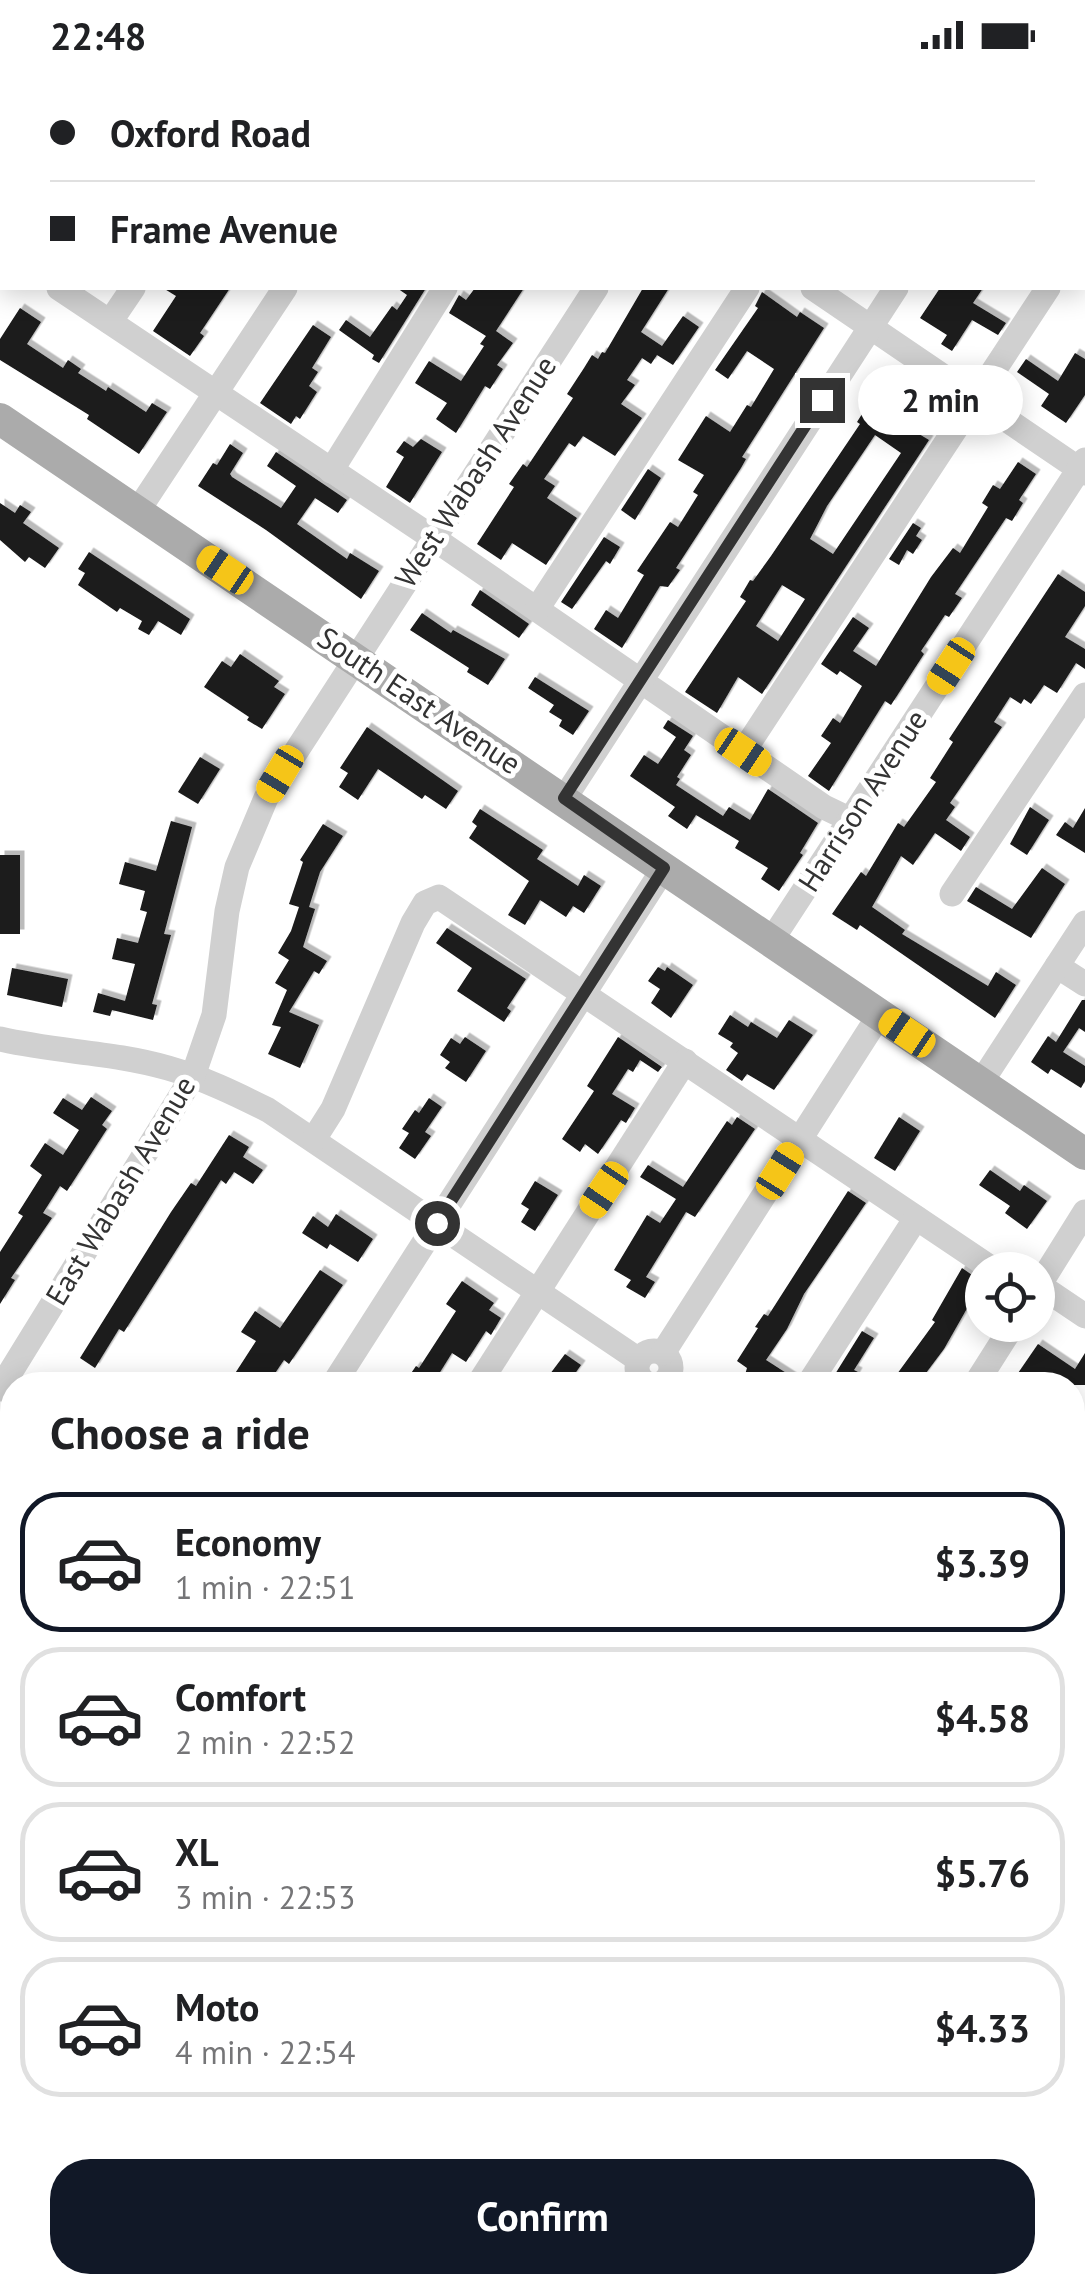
<!DOCTYPE html>
<html lang="en">
<head>
<meta charset="utf-8">
<style>
  body { margin:0; font-family:"PT Sans",sans-serif; background:#f6f6f6; color:#202124; height:100vh; display:flex; flex-direction:column; font-size:38px; white-space:nowrap }
  * { box-sizing:border-box; margin:0 }
  p { font-size:32px; color:#757577 }
  .icon { flex:none; width:55px; height:55px; fill:none; stroke:currentColor; stroke-width:2; stroke-linecap:round; stroke-linejoin:round }
  .map { position:relative; flex:1; overflow:hidden }
  .drawer { position:absolute; left:0px; top:1302px; width:1085px; height:922px; display:flex; flex-direction:column; background:#fff; border-radius:40px 40px 0 0; box-shadow:0 5px 25px #0003 }
  .drawer>* { flex:none }
  .top-card { position:absolute; left:0px; top:0px; width:1085px; height:220px; box-shadow:0 5px 25px #0003; display:grid; align-content:center; height:220px; padding:0 50px; background:#fff }
  .buttons { position:absolute; left:965px; top:1182px; display:grid; gap:20px }
  .buttons a { display:grid; place-items:center; width:90px; height:90px; border-radius:50%; background:#fff; box-shadow:0 5px 25px #0003; font-size:50px }
  .end { position:absolute; width:45px; height:45px; margin:-22px; border:12px solid #333; background:#fff; box-shadow:0 0 0 5px #fff }
  .from { border-radius:50% }
  .bubble { position:absolute; height:70px; border-radius:35px; background:#fff; box-shadow:0 5px 25px #0003; font-size:32px; font-weight:700; line-height:70px; text-align:center }
  .car { position:absolute; width:30px; height:60px; margin:-30px -15px; border-radius:12px; box-shadow:0 0 8px 2px #0007; background:linear-gradient(#f5c518 24%,#345 0 40%,#f5c518 0 76%,#345 0 86%,#f5c518 0) }
  .top-card b { display:flex; align-items:center; gap:35px; height:95px; font-size:38px }
  .top-card b+b { border-top:2px solid #e0e0e0 }
  .top-card i { width:25px; height:25px; background:#202124 }
  ul { padding:0; list-style:none }
  li { display:flex; align-items:center; gap:30px; height:140px; margin:0 20px 15px; padding:0 30px; border:5px solid #e0e0e0; border-radius:40px }
  li div { flex:1 }
  li b { display:block; font-size:38px }
  li em { font-style:normal; font-weight:700 }
  li.on { border-color:#111827 }
  li>.icon { width:90px; height:90px; stroke-width:1.5 }
  h2 { padding:0 50px; font-size:45px; line-height:120px }
  .cta { display:flex; gap:20px; margin-top:auto; padding:20px 50px }
  .cta a { flex:1; height:115px; border-radius:40px; background:#111827; color:#fff; font-size:40px; font-weight:700; line-height:115px; text-align:center }
  .status { display:flex; justify-content:space-between; align-items:center; height:70px; padding:0 50px; background:#fff; direction:ltr }
  .status svg { height:28px; fill:currentColor }
  .map>svg:first-child { display:block }
  .building { fill:#1a1a1a; fill-rule:evenodd; filter:url(#shadow) }
  .lines { fill:none; stroke-linecap:round; stroke-linejoin:round }
  .minor { stroke:#d0d0d0; stroke-width:25 }
  .major { stroke:#ababab; stroke-width:32 }
  .route { stroke:#333; stroke-width:12 }
  .labels { text-anchor:middle; stroke-width:10; stroke-linejoin:round; paint-order:stroke }
  .street-label { font-size:30px; fill:#333; stroke:#fff }
</style>
</head>
<body>
<div class="status"><b>22:48</b><svg viewBox="0 0 49 12"><path d="M0 12V9h3v3zM5 12V6h3v6zM10 12V3h3v9zM15 12V0h3v12zM26 1h20v11H26zM47 4h2v5h-2z"/></svg></div>
<div class="map">
<svg width="1085" height="2224" viewBox="0 0 1085 2224">
  <defs>
    <filter id="shadow"><feDropShadow dx="4.5" dy="-4.5" stdDeviation="0" flood-color="#0004"/></filter>
  </defs>
  <rect width="100%" height="100%" fill="#fff"/>
  <!-- building -->
  <g class="building">
    <path d="M163,218H230L200,263L204,266L190,286L153,261L176,226Z"/>
    <path d="M397,218H426L379,293L372,289L374,285L339,260L346,250L370,267L392,236L397,240L407,225Z"/>
    <path d="M475,218H524L496,261L513,273L497,295L503,299L490,319L485,316L456,363L436,349L447,333L415,313L429,291L461,311L484,276L480,274L486,266L449,243L459,225L466,230Z"/>
    <path d="M643,218H669L641,262L662,276L683,246L699,257L673,295L657,285L651,294L642,288L627,310L635,315L621,334L642,348L615,386L583,366L575,377L569,373L544,409L555,416L547,428L577,448L546,495L512,473L501,490L477,474L514,417L509,414L523,394L527,397L573,328L567,324L584,298L592,285L598,289L602,282L605,283Z"/>
    <path d="M940,218H983L973,233L1006,253L998,265L972,250L952,281L941,274L947,265L920,248Z"/>
    <path d="M762,222L797,247L800,242L824,258L742,387L746,389L741,398L676,498L680,500L668,517L660,516L622,578L594,559L606,540L618,548L644,505L637,501L670,452L678,457L698,425L693,422L704,405L678,390L706,346L730,362L747,335L751,337L774,299L747,281L728,309L715,300L758,238L755,236Z"/>
    <path d="M20,238L41,252L27,274L63,298L68,290L81,299L78,303L106,321L108,317L146,342L152,333L167,342L139,384L87,349L89,345L0,290V269Z"/>
    <path d="M313,255L331,267L312,298L318,302L309,316L317,322L300,349L296,346L291,354L260,333Z"/>
    <path d="M1075,283L1085,289V325L1066,353L1041,336L1049,324L1017,302L1026,289L1058,311Z"/>
    <path d="M886,306L935,337L919,364L929,370L762,624L738,607L717,643L685,622L746,531L740,527L750,510L753,511L771,486L860,354L857,352ZM875,365L901,383L833,484L810,469L827,436ZM782,515L805,529L778,571L756,556Z"/>
    <path d="M421,369L442,382L410,433L386,417L404,387L396,382L404,371L413,377Z"/>
    <path d="M230,374L243,383L230,404L232,407L281,438L296,416L267,396L276,382L347,430L338,443L315,428L297,454L347,489L350,483L379,501L361,529L266,460L198,416L213,393L217,395Z"/>
    <path d="M1018,392L1036,404L1019,430L1023,433L1012,451L1006,448L955,524L962,528L949,547L945,545L921,581L924,584L891,635L885,631L829,721L808,706L831,673L821,666L833,648L840,653L862,616L840,601L837,605L821,594L853,547L869,558L853,581L876,596L931,507L953,478L960,483L988,437L982,433L993,415L1000,419Z"/>
    <path d="M648,399L661,408L635,450L621,440Z"/>
    <path d="M0,433L15,443L20,435L31,442L23,453L59,478L45,498L29,487L25,492L0,470Z"/>
    <path d="M913,453L921,458L916,466L922,470L913,484L907,480L899,495L889,489Z"/>
    <path d="M604,467L620,477L610,494L606,491L572,539L561,532Z"/>
    <path d="M89,482L190,549L181,565L158,551L149,565L138,559L142,551L120,538L117,542L78,515L85,503L78,499Z"/>
    <path d="M1058,504L1085,522V536L1065,567L1085,579V599L1076,593L1057,623L1044,615L1031,634L1024,629L1021,634L1010,627L994,652L1002,657L950,733L955,737L946,750L970,767L961,781L935,763L913,795L901,786L872,837L905,860L902,864L988,916L996,902L1016,915L995,948L860,855L857,860L832,844L861,802L866,806L898,753L904,757L936,712L930,708L953,672L949,669Z"/>
    <path d="M480,520L529,554L519,568L471,535Z"/>
    <path d="M422,543L451,563L453,560L505,589L488,615L467,602L469,598L410,560Z"/>
    <path d="M240,584L279,611L274,617L285,624L262,659L247,650L249,647L204,617L222,591L231,597Z"/>
    <path d="M535,607L589,641L573,665L559,656L562,650L549,642L554,635L528,618Z"/>
    <path d="M668,650L693,666L684,680L691,685L677,707L680,709L676,715L723,746L729,737L750,750L768,719L818,753L800,783L803,785L779,821L761,809L768,798L735,778L739,771L696,745L687,759L668,746L675,737L630,706L644,685L658,694L676,667L663,658Z"/>
    <path d="M367,657L458,721L446,739L425,725L422,729L378,699L358,730L339,717L348,703L340,698Z"/>
    <path d="M200,687L220,699L198,734L178,722Z"/>
    <path d="M1030,737L1049,750L1027,785L1010,774Z"/>
    <path d="M1085,738V783L1056,765L1065,752L1073,758Z"/>
    <path d="M480,739L543,780L537,789L578,816L584,805L601,816L584,843L573,836L566,847L540,830L525,855L508,845L529,811L469,768L477,756L472,752Z"/>
    <path d="M171,751L192,757L164,864L171,865L152,934L157,935L153,950L112,940L110,946L93,942L98,923L125,931L135,894L112,889L117,868L138,873L147,842L140,840L145,821L119,814L125,792L156,801Z"/>
    <path d="M323,754L343,766L320,802L309,837L315,839L303,877L327,891L319,904L314,901L289,942L319,955L300,998L268,984L281,957L272,955L287,920L275,913L289,890L278,883L291,861L299,837L289,834L303,792L300,790Z"/>
    <rect x="0" y="785" width="20" height="79"/>
    <path d="M1042,798L1065,814L1031,868L967,831L976,817L1012,839Z"/>
    <path d="M447,858L526,909L507,938L511,941L504,952L457,921L472,898L436,873Z"/>
    <path d="M658,897L665,901L667,897L693,915L671,948L651,933L660,919L648,911Z"/>
    <path d="M12,898L68,909L62,937L7,925Z"/>
    <path d="M1082,930H1085V962L1079,958L1063,982L1085,996V1011L1081,1018L1051,999L1048,1004L1031,992L1048,966L1056,972Z"/>
    <path d="M730,945L748,957L751,952L777,968L789,950L813,965L774,1020L747,1004L742,1011L726,1000L738,983L730,977L733,973L718,964Z"/>
    <path d="M465,967L486,981L466,1012L445,998L450,992L440,985L451,968L460,974Z"/>
    <path d="M618,967L662,997L658,1002L640,990L633,1002L628,999L612,1024L635,1038L626,1053L621,1050L598,1084L585,1074L580,1082L562,1069L594,1021L587,1016Z"/>
    <path d="M91,1027L112,1041L102,1055L107,1059L67,1121L60,1116L43,1143L52,1148L11,1208L15,1210L0,1234V1182L23,1146L18,1143L42,1105L30,1096L45,1073L63,1085L79,1060L53,1043L63,1028L82,1040Z"/>
    <path d="M429,1028L442,1037L425,1062L431,1066L415,1089L399,1078L409,1063L402,1059L415,1040L419,1043Z"/>
    <path d="M737,1047L755,1059L695,1147L686,1142L646,1207L655,1212L645,1228L626,1217L631,1210L614,1200L647,1145L660,1153L676,1129L640,1107L648,1095L683,1117L727,1051L732,1055Z"/>
    <path d="M899,1047L920,1061L895,1101L874,1088Z"/>
    <path d="M229,1065L249,1077L243,1087L263,1100L253,1114L234,1102L226,1114L221,1110L124,1262L119,1259L95,1298L80,1288L171,1142L191,1113L196,1116Z"/>
    <path d="M990,1100L1020,1121L1024,1115L1047,1131L1027,1159L1005,1143L1010,1136L979,1115Z"/>
    <path d="M535,1111L558,1125L535,1161L521,1152L529,1139L521,1134Z"/>
    <path d="M848,1121L866,1133L804,1224L787,1259L766,1290L794,1308L792,1315H742L747,1298L737,1291L758,1258L755,1257L764,1244L768,1246Z"/>
    <path d="M336,1144L373,1169L358,1192L330,1174L327,1179L302,1163L313,1146L328,1157Z"/>
    <path d="M962,1198L982,1212L944,1279L917,1315H889L935,1252L932,1250Z"/>
    <path d="M320,1200L343,1215L289,1294L284,1290L267,1315H250L234,1305L256,1271L241,1262L255,1241L280,1258Z"/>
    <path d="M462,1211L494,1233L489,1240L501,1248L491,1265L486,1261L466,1292L452,1283L432,1315H403L416,1296L419,1298L456,1241L446,1234Z"/>
    <path d="M862,1261L874,1268L854,1300L858,1302L851,1315H842L832,1309Z"/>
    <path d="M1038,1274L1075,1299L1085,1283V1315H1029L1016,1306Z"/>
    <path d="M565,1284L581,1295L567,1315H557L547,1308Z"/>
  </g>
  <g class="lines">
    <!-- minor -->
    <g class="minor">
      <path d="M494,0L497,2"/>
      <path d="M131,2L133,0"/>
      <path d="M276,2L278,0"/>
      <path d="M427,2L429,0"/>
      <path d="M580,2L581,0"/>
      <path d="M737,2L738,0"/>
      <path d="M887,2L889,0"/>
      <path d="M1036,2L1038,0"/>
      <path d="M1082,165L1085,162"/>
      <path d="M0,177L2,179"/>
      <path d="M0,202L2,198"/>
      <path d="M59,218L433,468L824,737L851,750"/>
      <path d="M813,218L1085,403"/>
      <path d="M110,252L133,218"/>
      <path d="M331,401L445,218"/>
      <path d="M137,442L285,218"/>
      <path d="M537,539L747,218"/>
      <path d="M743,682L1048,218"/>
      <path d="M564,729L896,218"/>
      <path d="M952,824L1085,625"/>
      <path d="M771,871L1085,390"/>
      <path d="M1057,896L1085,914"/>
      <path d="M0,969C55,982 113,982 168,998C203,1008 236,1024 268,1040L639,1290"/>
      <path d="M980,1014L1085,853"/>
      <path d="M314,1069L333,1039L413,853L425,833L439,827L994,1200"/>
      <path d="M1039,1215L1085,1246"/>
      <path d="M1038,1217L1085,1142"/>
      <circle cx="654" cy="1298" r="17"/>
      <path d="M663,1283L880,944"/>
      <path d="M333,1315L664,798"/>
      <path d="M478,1315L685,991"/>
      <path d="M808,1315L916,1148"/>
      <path d="M975,1315L1013,1255"/>
      <path d="M0,1319L193,1006L214,945L227,841L237,797L266,728L596,218"/>
      <path d="M1072,1391L1085,1400"/>
      <path d="M1072,1521L1085,1530"/>
      <path d="M0,1584L12,1593"/>
      <path d="M1072,1647L1085,1656"/>
      <path d="M1072,1814L1085,1822"/>
      <path d="M0,1837L12,1818"/>
      <path d="M1072,1929L1085,1909"/>
      <path d="M1072,1981L1085,1990"/>
      <path d="M1072,2148L1085,2157"/>
      <path d="M913,2212L930,2224"/>
      <path d="M391,2224L398,2212"/>
      <path d="M623,2224L630,2212"/>
      <path d="M681,2224L689,2212"/>
      <path d="M782,2224L790,2212"/>
      <path d="M840,2224L848,2212"/>
    </g>
    <!-- major -->
    <path class="major" d="M0,349L1085,1084"/>
  </g>
  <g class="lines">
    <!-- route -->
    <path class="route" d="M437,1153L664,798L564,728L822,330"/>
  </g>
  <g class="labels">
    <!-- street labels -->
    <g class="street-label">
      <text transform="translate(476 402) rotate(-57)" y="10">West Wabash Avenue</text>
      <text transform="translate(419 631) rotate(34)" y="10">South East Avenue</text>
      <text transform="translate(863 731) rotate(-57)" y="10">Harrison Avenue</text>
      <text transform="translate(121 1121) rotate(-59)" y="10">East Wabash Avenue</text>
    </g>
  </g>
</svg>
<div class="buttons">
<a><svg class="icon" aria-label="locate" viewBox="0 0 24 24"><circle cx="12" cy="12" r="6"/><path d="M12 2v4M12 18v4M2 12h4M18 12h4"/></svg></a>
</div>
<i class="end from" style="left:437px;top:1153px"></i>
<i class="end" style="left:822px;top:330px"></i>
<div class="bubble" style="left:858px;top:295px;width:165px">2 min</div>
<i class="car" style="left:225px;top:500px;rotate:304deg"></i>
<i class="car" style="left:951px;top:596px;rotate:213deg"></i>
<i class="car" style="left:743px;top:682px;rotate:124deg"></i>
<i class="car" style="left:280px;top:704px;rotate:211deg"></i>
<i class="car" style="left:907px;top:963px;rotate:304deg"></i>
<i class="car" style="left:780px;top:1101px;rotate:32deg"></i>
<i class="car" style="left:604px;top:1120px;rotate:214deg"></i>
<div class="top-card">
<b><i class="from"></i>Oxford Road</b>
<b><i></i>Frame Avenue</b>
</div>
<section class="drawer">
<h2>Choose a ride</h2>
<ul>
<li class="on"><svg class="icon" aria-label="car" viewBox="0 0 24 24"><path d="M5 17H2v-5l4-1 3-4h7l3 4 3 1v5h-3M9 17h6M6 11h13"/><circle cx="7" cy="17" r="2"/><circle cx="17" cy="17" r="2"/></svg><div><b>Economy</b><p>1 min · 22:51</p></div><em>$3.39</em></li>
<li><svg class="icon" aria-label="car" viewBox="0 0 24 24"><path d="M5 17H2v-5l4-1 3-4h7l3 4 3 1v5h-3M9 17h6M6 11h13"/><circle cx="7" cy="17" r="2"/><circle cx="17" cy="17" r="2"/></svg><div><b>Comfort</b><p>2 min · 22:52</p></div><em>$4.58</em></li>
<li><svg class="icon" aria-label="car" viewBox="0 0 24 24"><path d="M5 17H2v-5l4-1 3-4h7l3 4 3 1v5h-3M9 17h6M6 11h13"/><circle cx="7" cy="17" r="2"/><circle cx="17" cy="17" r="2"/></svg><div><b>XL</b><p>3 min · 22:53</p></div><em>$5.76</em></li>
<li><svg class="icon" aria-label="car" viewBox="0 0 24 24"><path d="M5 17H2v-5l4-1 3-4h7l3 4 3 1v5h-3M9 17h6M6 11h13"/><circle cx="7" cy="17" r="2"/><circle cx="17" cy="17" r="2"/></svg><div><b>Moto</b><p>4 min · 22:54</p></div><em>$4.33</em></li>
</ul>
<div class="cta"><a>Confirm</a></div>
</section>
</div>
</body>
</html>
